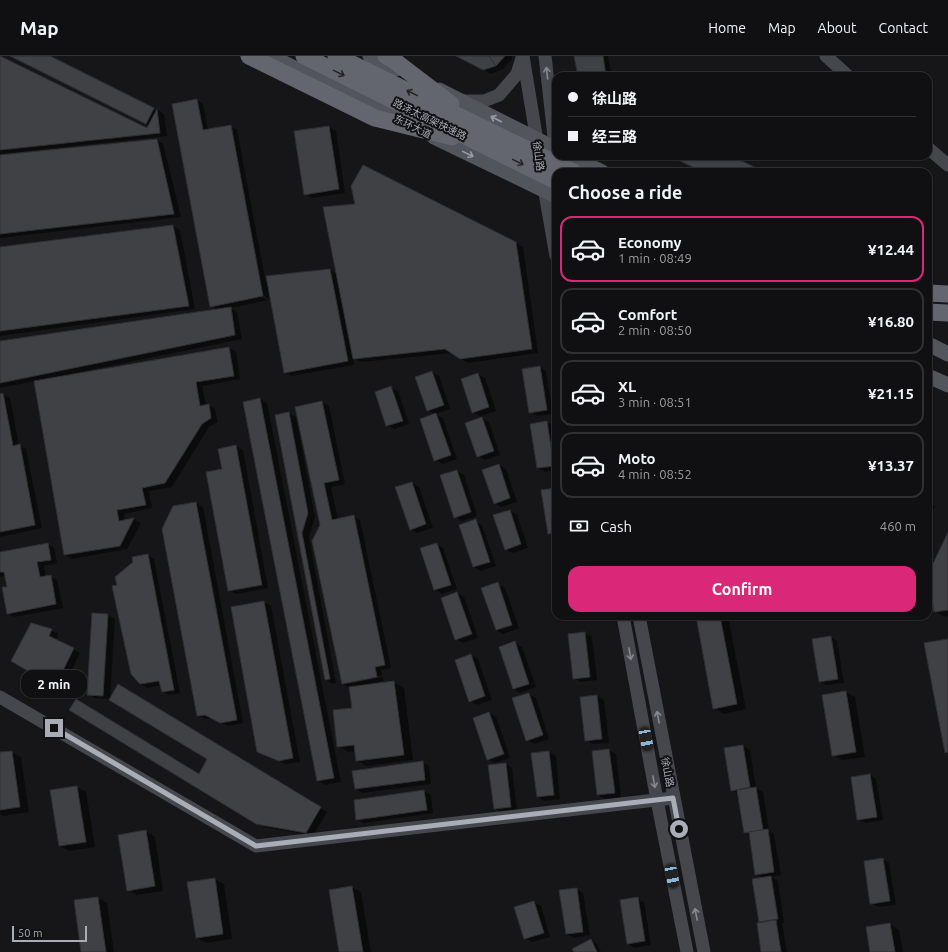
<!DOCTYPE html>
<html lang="en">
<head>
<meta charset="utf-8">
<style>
  body { margin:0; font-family:Ubuntu,"Noto Sans SC",sans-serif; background:#19191b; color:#f1f3f6; height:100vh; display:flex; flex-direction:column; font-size:15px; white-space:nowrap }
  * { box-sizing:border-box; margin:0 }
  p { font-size:13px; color:#9c9d9f }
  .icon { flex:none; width:22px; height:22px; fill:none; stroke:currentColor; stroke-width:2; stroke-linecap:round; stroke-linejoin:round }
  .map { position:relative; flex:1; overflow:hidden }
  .details { position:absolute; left:552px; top:112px; width:380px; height:452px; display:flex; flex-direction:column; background:#101012; border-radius:12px; box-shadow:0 1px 3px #0004,0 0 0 1px #303032 }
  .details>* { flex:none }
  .top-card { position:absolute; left:552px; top:16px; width:380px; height:88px; border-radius:12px; box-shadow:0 1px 3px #0004,0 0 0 1px #303032; display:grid; align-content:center; height:88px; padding:0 16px; background:#101012 }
  .scale { position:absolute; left:12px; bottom:10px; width:75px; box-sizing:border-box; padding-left:4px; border:2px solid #a8adb8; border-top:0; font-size:11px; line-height:14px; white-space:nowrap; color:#a8adb8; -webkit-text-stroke:3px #111113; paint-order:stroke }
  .end { position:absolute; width:18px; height:18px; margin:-9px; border:5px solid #a8adb8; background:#111; box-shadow:0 0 0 2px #111 }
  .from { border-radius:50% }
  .bubble { position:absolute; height:28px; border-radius:12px; background:#101012; box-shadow:0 1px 3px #0004,0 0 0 1px #303032; font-size:13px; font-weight:700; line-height:28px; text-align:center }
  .car { position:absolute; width:12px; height:24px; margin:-12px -6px; border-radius:5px; box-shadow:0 0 3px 1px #0007; background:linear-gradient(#222 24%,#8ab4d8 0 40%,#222 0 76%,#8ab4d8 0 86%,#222 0) }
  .top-card b { display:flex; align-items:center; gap:14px; height:38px; font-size:15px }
  .top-card b+b { border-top:1px solid #303032 }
  .top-card i { width:10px; height:10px; background:#f1f3f6 }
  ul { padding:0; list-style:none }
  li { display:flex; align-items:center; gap:12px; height:66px; margin:0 8px 6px; padding:0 8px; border:2px solid #303032; border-radius:12px }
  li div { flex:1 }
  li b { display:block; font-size:15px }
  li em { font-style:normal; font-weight:700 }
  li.selected { border-color:#db2777 }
  li>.icon { width:36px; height:36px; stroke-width:1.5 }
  h2 { padding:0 16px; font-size:18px; line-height:48px }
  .pay { display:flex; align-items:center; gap:10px; height:44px; padding:0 16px; font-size:15px }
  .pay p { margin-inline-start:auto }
  .primary-button { display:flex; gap:8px; margin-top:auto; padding:8px 16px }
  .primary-button a { flex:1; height:46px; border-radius:12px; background:#db2777; color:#fff; font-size:16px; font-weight:700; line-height:46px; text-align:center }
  header { display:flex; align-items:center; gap:24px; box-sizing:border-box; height:56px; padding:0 20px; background:#101012; border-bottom:1px solid #303032 }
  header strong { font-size:19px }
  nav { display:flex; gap:22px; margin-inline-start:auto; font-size:14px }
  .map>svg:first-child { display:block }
  .shadow { fill:#0007; fill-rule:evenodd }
  .building { fill:#404145; stroke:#303034 }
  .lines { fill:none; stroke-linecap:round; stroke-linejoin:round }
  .secondary { stroke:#45474d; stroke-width:13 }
  .primary { stroke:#53555c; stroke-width:15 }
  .highway { stroke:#63666e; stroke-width:17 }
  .oneway { stroke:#26262a }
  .oneway2 { stroke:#858993 }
  .oneway3 { stroke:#979ba6 }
  .route { stroke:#a8adb8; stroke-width:5 }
  .labels { text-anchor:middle; stroke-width:4; stroke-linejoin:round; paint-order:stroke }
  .street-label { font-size:10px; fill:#a8adb8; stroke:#111113 }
</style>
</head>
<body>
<header>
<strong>Map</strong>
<nav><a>Home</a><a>Map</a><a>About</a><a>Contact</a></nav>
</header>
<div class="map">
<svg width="948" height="896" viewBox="0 0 948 896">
  <rect width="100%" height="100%" fill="#161618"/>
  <!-- shadow -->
  <g class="shadow">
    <path d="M11,0H48L157,55L158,54L164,58L167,80L0,98V1L148,73L150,70Z"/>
    <path d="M458,0H512V3L503,13L491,18Z"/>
    <path d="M575,0H608L612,20H579Z"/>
    <path d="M197,44L203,48L208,74L230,70L237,74L265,222L330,214L337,218L516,187L523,191L538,297L468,307L452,297L361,306L353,301L354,309L291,320L284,316L271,244L259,237L258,239L268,244L230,252L237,256L242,283L70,318V320L229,292L236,296L240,323L202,330L206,350L209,349L215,353L218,366L209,371L172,431L149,435L152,452L124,458L125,465L134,463L141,467L127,493L72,503L65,499L35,325L0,332V286L218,254L211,250Z"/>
    <path d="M329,71L336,75L345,137L311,142L305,138Z"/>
    <path d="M157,84L163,88L181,161L0,182V100Z"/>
    <path d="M173,170L180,174L195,253L0,280V192Z"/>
    <path d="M540,311L546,315L553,358L537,360L530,356Z"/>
    <path d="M432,316L439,320L450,353L436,358L443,362L457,403L442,408L435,404V359L428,354Z"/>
    <path d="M478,318L485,322L496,355L480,360L473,356Z"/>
    <path d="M391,332L398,335L409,368L394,373L387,369Z"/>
    <path d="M3,338L10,342L19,389L26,393L42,472L0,481V339Z"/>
    <path d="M260,343L267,347L341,726L325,729L318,725Z"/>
    <path d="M322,346L329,350L345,428L331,431L338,463L353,460L360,464L391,612L381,614L383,625L363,629V630L394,627L404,632L413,704L366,710L357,704L356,695L348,696L338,690L353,653L350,632L343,628L321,469ZM381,619L382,621L348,628V626Z"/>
    <path d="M289,357L296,361L315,461L309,481L336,627L333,628L326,624L276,360Z"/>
    <path d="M482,362L489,366L500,399L485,404L478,400Z"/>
    <path d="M547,366L554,370L556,382V414L545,416L538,412L531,369Z"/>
    <path d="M236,390L243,394L268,532L236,538L229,534L223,414Z"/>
    <path d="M499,409L506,413L517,446L501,451L494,447Z"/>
    <path d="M457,415L464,419L477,460L462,465L455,461Z"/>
    <path d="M412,427L419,431L433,472L417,477L410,473Z"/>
    <path d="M556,433V482L549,478Z"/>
    <path d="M928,446L935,450L928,465Z"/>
    <path d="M196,447L203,451L243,667L228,670L213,662L205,663L198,659Z"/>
    <path d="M510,455L517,459L528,492L512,497L505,493Z"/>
    <path d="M476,465L482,469L496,510L481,515L474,511L460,470Z"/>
    <path d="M948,478V560L944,561L935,555L932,538L928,534Z"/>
    <path d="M47,488L54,492L57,507L44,510L46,521L50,520L57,524L63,552L14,561L8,557V531L6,520L0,521V492L1,497Z"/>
    <path d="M437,488L443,492L457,533L442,538L435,534L421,493Z"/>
    <path d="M148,499L154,503L180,637L169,639L162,635L161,629L148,632L141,628L118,530Z"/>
    <path d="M498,528L505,532L519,572L503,578L496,574Z"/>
    <path d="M457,537L464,541L478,582L463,587L456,583Z"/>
    <path d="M264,546L271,550L300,706L286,708L258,695Z"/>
    <path d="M108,559L115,563L110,643L95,642L88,638Z"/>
    <path d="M697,560H728L746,653L724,658L714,652Z"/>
    <path d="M51,574L58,578L56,584L80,597L62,634L12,604Z"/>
    <path d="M585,577L592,581L597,624L581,626L574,622Z"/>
    <path d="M831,581L837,585L844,627L826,629L819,625Z"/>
    <path d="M515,587L522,591L536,631L520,637L514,633Z"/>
    <path d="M471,599L478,603L492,644L477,649L470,645Z"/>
    <path d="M119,629L327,756L313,780L264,771L71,654L199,719L209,703Z"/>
    <path d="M846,636L855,641L865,701L842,704L833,699Z"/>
    <path d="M529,638L536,642L549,683L534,688L527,684Z"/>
    <path d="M597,640L604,644L609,687L593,688L586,684L581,642Z"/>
    <path d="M489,657L496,661L510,702L495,707L488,703Z"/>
    <path d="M743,690L750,694L756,732L763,736L769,775L774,778L781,819L771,821L778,825L784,867H782L787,896H762L760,867L753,824L763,822L756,818L750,779L745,776L739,738L732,734Z"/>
    <path d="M609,694L616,698L621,741L605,743L598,739L593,696Z"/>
    <path d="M11,696L21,701L29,756L3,760L0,758V697Z"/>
    <path d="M549,696L556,700L560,743L544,745L538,741Z"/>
    <path d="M422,706L429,710L431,728L362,737L356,733Z"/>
    <path d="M506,708L512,712L517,754L501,756L495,752Z"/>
    <path d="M870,719L876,723L883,764L865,767L858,763Z"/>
    <path d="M77,731L86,736L95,791L69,795L60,790Z"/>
    <path d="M424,735L431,739L433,757L364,767L357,763Z"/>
    <path d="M146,775L155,781L163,835L137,839L128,834Z"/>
    <path d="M883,803L889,807L896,849L878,851L871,847Z"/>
    <path d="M215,823L224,828L232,883L206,887L197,882Z"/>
    <path d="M352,831L361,836L371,896H340Z"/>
    <path d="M576,833L583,837L590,879L574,882L567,878Z"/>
    <path d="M98,842L107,847L114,896H82Z"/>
    <path d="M637,843L644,846L651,889L635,892L628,888Z"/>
    <path d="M534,846L541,850L550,881L532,886L525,882Z"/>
    <path d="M890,868L899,874L903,896H871Z"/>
    <path d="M591,884L597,888L601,896H575Z"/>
  </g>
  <!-- building -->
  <g class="building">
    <path d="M0,0L147,72L157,53L160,77L0,94Z"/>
    <path d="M10,0H50L154,52L146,68Z"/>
    <path d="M456,0H489L496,10L483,14Z"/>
    <path d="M489,0H505L496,10Z"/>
    <path d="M574,0H603L606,20H578Z"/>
    <path d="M197,43L203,74L231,69L263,240L210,251L172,48Z"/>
    <path d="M329,70L339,133L304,139L294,75Z"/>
    <path d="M157,83L174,158L0,178V99Z"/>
    <path d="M670,100H732L764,116H703Z"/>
    <path d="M363,109L516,186L532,293L460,303L445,293L353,303L323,151L355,148L351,130Z"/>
    <path d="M173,169L189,250L0,275V191Z"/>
    <path d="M330,213L348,305L284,317L266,220Z"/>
    <path d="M231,251L235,279L0,327V285Z"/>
    <path d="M229,291L234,320L196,326L200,350L209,348L211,362L202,368L165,427L142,432L146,449L117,454L119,465L134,462L120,490L64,499L34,325Z"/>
    <path d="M540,310L547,354L529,357L522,313Z"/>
    <path d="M432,315L444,349L427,355L415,321Z"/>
    <path d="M478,317L489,351L472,357L461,323Z"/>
    <path d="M391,330L403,365L386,370L375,336Z"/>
    <path d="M3,337L13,390L20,388L35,469L0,476V338Z"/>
    <path d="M260,342L334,722L317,725L243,346Z"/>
    <path d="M322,345L339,424L324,427L332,464L354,459L385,609L375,611L377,621L342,628L312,485L320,469L295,351Z"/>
    <path d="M289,356L308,457L302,477L330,623L325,624L275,359Z"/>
    <path d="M436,357L451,399L434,405L420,363Z"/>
    <path d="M482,361L494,395L477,401L465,367Z"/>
    <path d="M547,365L554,410L537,412L530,368Z"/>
    <path d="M236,389L262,529L228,535L206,416L222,413L218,393Z"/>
    <path d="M499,408L510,442L494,448L482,414Z"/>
    <path d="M457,414L471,456L454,462L440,419Z"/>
    <path d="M412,426L426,468L410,474L395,431Z"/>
    <path d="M556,432V477L548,478L541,434Z"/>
    <path d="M196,446L237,664L220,667L205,659L197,660L162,473L173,450Z"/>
    <path d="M510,454L521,488L505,494L493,459Z"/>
    <path d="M476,463L490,506L473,511L459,469Z"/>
    <path d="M948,476V554L934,556L931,538L928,536V525L931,512Z"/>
    <path d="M48,487L51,504L37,506L40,521L51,519L56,548L7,558L2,531H7L4,516H0V496Z"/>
    <path d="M437,487L451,529L434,534L420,492Z"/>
    <path d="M148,498L174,634L162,636L159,625L140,628L131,618L112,530L117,529L115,521L133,506L132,501Z"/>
    <path d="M498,526L512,569L496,574L481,532Z"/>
    <path d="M457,536L472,578L455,584L441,542Z"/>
    <path d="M264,545L293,702L279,705L257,696L231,551Z"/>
    <path d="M92,557L108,558L103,640L87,639Z"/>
    <path d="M696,560H720L737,648L713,653Z"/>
    <path d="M31,567L52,573L49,580L74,592L55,631L11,605Z"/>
    <path d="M585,576L590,621L573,623L568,578Z"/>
    <path d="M831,580L838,623L819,626L812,583Z"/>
    <path d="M948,583V696L945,697L924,587Z"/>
    <path d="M515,585L529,628L513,633L499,591Z"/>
    <path d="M471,598L485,640L469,646L455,604Z"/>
    <path d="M394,625L404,699L356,705L354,689L337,691L333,654L352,652L349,631Z"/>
    <path d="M118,628L321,751L306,777L256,768L69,654L76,643L199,718L207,703L109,644Z"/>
    <path d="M846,635L856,696L832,700L822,639Z"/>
    <path d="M529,637L543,679L526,685L512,642Z"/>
    <path d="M597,639L602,683L585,685L580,641Z"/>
    <path d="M489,656L504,698L487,704L473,662Z"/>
    <path d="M743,689L750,731L731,735L724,692Z"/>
    <path d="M609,693L615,737L597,739L592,695Z"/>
    <path d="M12,695L20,751L0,754V696Z"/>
    <path d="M549,695L554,739L537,741L531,697Z"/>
    <path d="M423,705L425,724L355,733L352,715Z"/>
    <path d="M506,707L511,751L494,753L488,709Z"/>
    <path d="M870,718L877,761L857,764L851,721Z"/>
    <path d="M77,730L86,786L59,790L50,734Z"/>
    <path d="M756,731L763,774L744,777L737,734Z"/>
    <path d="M424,734L427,754L356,764L354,744Z"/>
    <path d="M768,773L774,816L755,819L749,776Z"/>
    <path d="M146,774L155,830L127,835L118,779Z"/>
    <path d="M883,802L890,845L870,848L864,805Z"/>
    <path d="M771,820L778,863L759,866L752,823Z"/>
    <path d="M215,822L223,878L196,882L187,826Z"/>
    <path d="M352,830L363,896H339L329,834Z"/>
    <path d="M577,832L583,876L566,878L559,834Z"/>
    <path d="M98,841L106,896H81L74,844Z"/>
    <path d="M638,841L645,885L627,888L620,844Z"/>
    <path d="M534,845L544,877L524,883L514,851Z"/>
    <path d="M776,864L781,896H761L757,867Z"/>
    <path d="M890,867L895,896H870L866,871Z"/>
    <path d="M591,883L597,896H574L572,893Z"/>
  </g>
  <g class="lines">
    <!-- secondary -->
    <g class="secondary">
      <path d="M523,0L538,91"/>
      <path d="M545,0L556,98"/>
      <path d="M826,0L848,20"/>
      <path d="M461,45H484L499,39L517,18L522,2"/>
      <path d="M928,92L948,109"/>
      <path d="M543,126L556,200"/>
      <path d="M623,560L657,744L687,896"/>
      <path d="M639,560L704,896"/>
      <path d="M0,641L256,790L673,742"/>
    </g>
    <!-- primary -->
    <g class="primary">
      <path d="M270,0L400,64"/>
      <path d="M370,0L396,13"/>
      <path d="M439,34L556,93"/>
      <path d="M434,81L556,140"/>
      <path d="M570,100L602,116"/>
      <path d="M928,288L948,298"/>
      <path d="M928,320L948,329"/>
    </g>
    <!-- highway -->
    <g class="highway">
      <path d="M249,0L375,62L452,81"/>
      <path d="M304,0L556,125"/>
      <path d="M336,0L573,116"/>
      <path d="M386,0L392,3L451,48"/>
      <path d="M928,237L948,238"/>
      <path d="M928,256L948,257"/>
    </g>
  </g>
  <!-- one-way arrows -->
  <defs><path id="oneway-shaft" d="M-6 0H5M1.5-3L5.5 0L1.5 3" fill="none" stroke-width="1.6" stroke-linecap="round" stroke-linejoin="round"/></defs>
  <g class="oneway">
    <use href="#oneway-shaft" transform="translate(339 17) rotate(26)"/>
    <use href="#oneway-shaft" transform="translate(412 37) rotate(-154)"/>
    <use href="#oneway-shaft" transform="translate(518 106) rotate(26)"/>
  </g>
  <g class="oneway2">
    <use href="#oneway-shaft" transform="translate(547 17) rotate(-96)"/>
    <use href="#oneway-shaft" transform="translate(630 598) rotate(80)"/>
    <use href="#oneway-shaft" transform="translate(658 661) rotate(-101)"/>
    <use href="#oneway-shaft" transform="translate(654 726) rotate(80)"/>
    <use href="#oneway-shaft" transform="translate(696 858) rotate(-101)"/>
  </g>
  <g class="oneway3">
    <use href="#oneway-shaft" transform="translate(496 63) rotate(-153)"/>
    <use href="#oneway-shaft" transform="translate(468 98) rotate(26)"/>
  </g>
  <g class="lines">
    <!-- route -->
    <path class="route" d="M54,672L256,790L673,742L679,773"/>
  </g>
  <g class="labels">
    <!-- street labels -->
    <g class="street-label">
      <text transform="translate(430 63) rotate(26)" y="4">路泽太高架快速路</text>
      <text transform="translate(413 70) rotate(26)" y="4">东环大道</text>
      <text transform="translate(539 100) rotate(82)" y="4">徐山路</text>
      <text transform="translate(668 716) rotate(79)" y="4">徐山路</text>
    </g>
  </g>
</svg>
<div class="scale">50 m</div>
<i class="end from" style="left:679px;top:773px"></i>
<i class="end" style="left:54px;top:672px"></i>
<div class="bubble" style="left:21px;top:614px;width:66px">2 min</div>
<i class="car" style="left:646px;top:683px;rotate:169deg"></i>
<i class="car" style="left:672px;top:820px;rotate:169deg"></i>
<div class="top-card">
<b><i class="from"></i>徐山路</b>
<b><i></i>经三路</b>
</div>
<section class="details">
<h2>Choose a ride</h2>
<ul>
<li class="selected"><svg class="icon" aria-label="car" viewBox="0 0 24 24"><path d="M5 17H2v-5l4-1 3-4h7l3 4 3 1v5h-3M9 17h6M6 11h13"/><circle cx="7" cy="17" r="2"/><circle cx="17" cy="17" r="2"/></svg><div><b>Economy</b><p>1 min · 08:49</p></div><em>¥12.44</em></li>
<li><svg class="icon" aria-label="car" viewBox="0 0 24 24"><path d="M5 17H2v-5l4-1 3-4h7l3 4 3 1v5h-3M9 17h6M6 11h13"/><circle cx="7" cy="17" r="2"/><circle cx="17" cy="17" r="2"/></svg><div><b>Comfort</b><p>2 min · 08:50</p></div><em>¥16.80</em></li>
<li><svg class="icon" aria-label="car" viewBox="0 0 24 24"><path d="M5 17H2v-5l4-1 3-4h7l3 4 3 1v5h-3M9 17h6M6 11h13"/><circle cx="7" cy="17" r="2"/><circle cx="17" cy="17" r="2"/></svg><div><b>XL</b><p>3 min · 08:51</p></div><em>¥21.15</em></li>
<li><svg class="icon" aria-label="car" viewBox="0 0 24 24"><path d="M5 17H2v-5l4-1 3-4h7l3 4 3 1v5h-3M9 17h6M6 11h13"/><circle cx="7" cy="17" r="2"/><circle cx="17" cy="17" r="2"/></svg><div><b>Moto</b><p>4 min · 08:52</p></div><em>¥13.37</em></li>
</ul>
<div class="pay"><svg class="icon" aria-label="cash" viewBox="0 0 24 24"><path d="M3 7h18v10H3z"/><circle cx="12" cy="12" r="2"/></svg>Cash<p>460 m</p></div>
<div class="primary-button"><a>Confirm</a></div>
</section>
</div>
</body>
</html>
